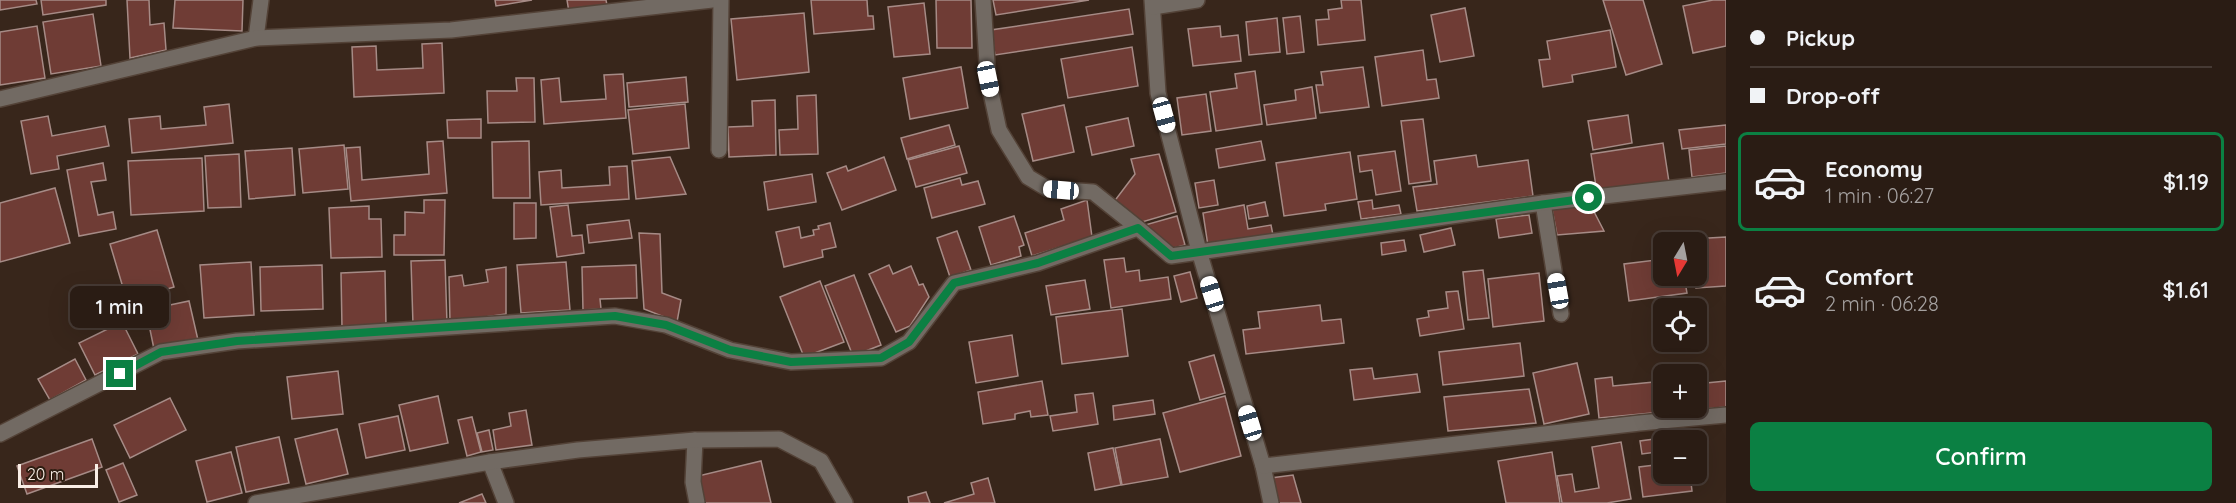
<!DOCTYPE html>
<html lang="en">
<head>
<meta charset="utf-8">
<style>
  body { margin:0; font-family:Quicksand,sans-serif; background:#362922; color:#f1f3f6; height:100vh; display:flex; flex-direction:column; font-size:22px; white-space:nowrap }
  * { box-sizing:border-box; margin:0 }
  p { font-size:20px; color:#a5a1a0 }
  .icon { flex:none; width:33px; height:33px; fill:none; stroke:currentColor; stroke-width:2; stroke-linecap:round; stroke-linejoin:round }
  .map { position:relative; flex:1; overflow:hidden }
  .sheet { display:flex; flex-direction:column; background:#2a1c14; width:510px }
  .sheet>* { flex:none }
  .top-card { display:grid; align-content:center; height:132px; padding:0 24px; background:#2a1c14 }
  .needle { width:39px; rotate:190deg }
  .controls { position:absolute; left:1653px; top:232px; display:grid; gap:12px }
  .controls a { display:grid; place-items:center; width:54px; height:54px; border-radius:9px; background:#2a1c14; box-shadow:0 6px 24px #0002,0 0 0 2px #463a34; font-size:30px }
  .scale { position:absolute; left:18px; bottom:15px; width:80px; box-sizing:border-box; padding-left:6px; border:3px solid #f9eee6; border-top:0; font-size:16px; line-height:21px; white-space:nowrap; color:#f9eee6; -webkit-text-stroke:4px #2d1d11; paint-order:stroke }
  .end { position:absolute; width:27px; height:27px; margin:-14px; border:8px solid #0b8043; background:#fff; box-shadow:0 0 0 3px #fff }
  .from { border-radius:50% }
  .bubble { position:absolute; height:42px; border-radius:9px; background:#2a1c14; box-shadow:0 6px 24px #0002,0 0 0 2px #463a34; font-size:20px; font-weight:600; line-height:42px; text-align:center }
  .car { position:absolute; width:18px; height:36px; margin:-18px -9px; border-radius:8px; box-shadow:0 0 4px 2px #0007; background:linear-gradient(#fff 24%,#345 0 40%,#fff 0 76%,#345 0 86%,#fff 0) }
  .top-card b { display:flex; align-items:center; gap:21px; height:57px; font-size:22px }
  .top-card b+b { border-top:2px solid #463a34 }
  .top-card i { width:15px; height:15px; background:#f1f3f6 }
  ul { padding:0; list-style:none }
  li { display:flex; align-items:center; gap:18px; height:99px; margin:0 12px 9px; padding:0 12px; border:3px solid transparent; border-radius:9px }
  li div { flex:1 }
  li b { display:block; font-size:22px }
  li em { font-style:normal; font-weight:600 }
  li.active { border-color:#0b8043 }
  li>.icon { width:54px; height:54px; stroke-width:1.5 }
  .button { display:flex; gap:12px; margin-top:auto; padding:12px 24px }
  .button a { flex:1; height:69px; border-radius:9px; background:#0b8043; color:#fff; font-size:24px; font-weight:600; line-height:69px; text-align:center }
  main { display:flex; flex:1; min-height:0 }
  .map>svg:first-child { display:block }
  .building { fill:#6f3c35; stroke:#a68b86; stroke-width:1.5 }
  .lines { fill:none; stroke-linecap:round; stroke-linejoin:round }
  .street-casing { stroke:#534237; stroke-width:18 }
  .street { stroke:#726a63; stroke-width:15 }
  .route { stroke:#0b8043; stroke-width:8 }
</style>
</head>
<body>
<main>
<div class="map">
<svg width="1726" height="503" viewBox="0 0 1726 503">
  <rect width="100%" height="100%" fill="#38261b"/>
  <!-- building -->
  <g class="building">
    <path d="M0,0H36L37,4L0,10Z"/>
    <path d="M41,0H106V5L43,15Z"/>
    <path d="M127,0H149L150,25L164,23L166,50L130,58Z"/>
    <path d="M175,0H243L242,31L173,28Z"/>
    <path d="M495,0H532L496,6Z"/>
    <path d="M567,0H606L607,5L569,12Z"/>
    <path d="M811,0H867L868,16H873L874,29L814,34Z"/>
    <path d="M936,0H971L972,48H937Z"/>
    <path d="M993,0H1089L996,15Z"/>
    <path d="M1341,0H1361L1365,40L1318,45L1316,20L1329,19L1328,10L1342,8Z"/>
    <path d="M1603,0H1643L1662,64L1626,75Z"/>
    <path d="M1713,0H1726V46L1693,53L1683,6Z"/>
    <path d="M924,3L930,54L894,57L888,7Z"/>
    <path d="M1465,8L1474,56L1440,62L1431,15Z"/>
    <path d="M1129,9L1133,34L995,55L991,30Z"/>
    <path d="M804,13L809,72L737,80L731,19Z"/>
    <path d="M93,14L101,66L51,74L43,22Z"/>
    <path d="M1300,16L1304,52L1287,54L1283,18Z"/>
    <path d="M1277,18L1280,52L1249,55L1246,22Z"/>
    <path d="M37,26L45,78L0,85V32Z"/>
    <path d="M1220,26L1221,37L1238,35L1241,61L1193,66L1188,29Z"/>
    <path d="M1610,30L1616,67L1572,75L1573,82L1543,87L1539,60L1550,59L1547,41Z"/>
    <path d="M442,43L444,93L354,97L352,47L376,46L377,70L423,68L422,44Z"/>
    <path d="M1132,47L1138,86L1068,98L1061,59Z"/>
    <path d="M1423,50L1427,80L1436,79L1439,98L1382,106L1375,57Z"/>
    <path d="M961,67L968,108L910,119L903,78Z"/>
    <path d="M1363,67L1369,107L1320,113L1316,85H1323L1321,72Z"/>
    <path d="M1255,71L1262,124L1216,131L1210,92L1237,88L1235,74Z"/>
    <path d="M623,74L626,118L544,124L541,80L559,78L561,102L606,99L604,75Z"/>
    <path d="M686,77L688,102L629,107L627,83Z"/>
    <path d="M516,78H534L535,122L488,123L487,91H517Z"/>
    <path d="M1312,87L1316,118L1267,125L1264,105L1296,100L1295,90Z"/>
    <path d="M1206,94L1211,131L1182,135L1177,98Z"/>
    <path d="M816,95L818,154L780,155L779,130L798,129L797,96Z"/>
    <path d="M775,100L776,155L729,157L728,127L753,126L752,101Z"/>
    <path d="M229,104L233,143L132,153L129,119L160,116L161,129L206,125L204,107Z"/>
    <path d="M685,104L689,148L633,154L628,110Z"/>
    <path d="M1064,105L1074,152L1033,161L1022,114Z"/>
    <path d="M1628,115L1632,143L1593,150L1588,121Z"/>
    <path d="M48,116L52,136L105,126L109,146L57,156L59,169L31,174L21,121Z"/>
    <path d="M1128,118L1134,146L1092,155L1086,127Z"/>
    <path d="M481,119V138H448L447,120Z"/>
    <path d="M1423,119L1431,181L1409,184L1401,121Z"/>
    <path d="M949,125L955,145L907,159L901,138Z"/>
    <path d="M1726,125V144L1682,149L1679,130Z"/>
    <path d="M443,141L447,193L351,201L346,148L360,147L362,180L429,174L427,142Z"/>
    <path d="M529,141L530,198H493L492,142Z"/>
    <path d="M1261,141L1265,160L1219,168L1216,149Z"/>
    <path d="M1663,143L1669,182L1597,193L1591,154Z"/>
    <path d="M344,145L348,189L303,193L299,149Z"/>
    <path d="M959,146L967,173L916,187L908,160Z"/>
    <path d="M1726,146V173L1692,177L1689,150Z"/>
    <path d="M292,148L295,195L249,199L245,151Z"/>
    <path d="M1395,151L1401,191L1376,195L1372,170L1360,172L1358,156Z"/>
    <path d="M1350,152L1357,199L1325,204L1326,210L1284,216L1276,163Z"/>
    <path d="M239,154L241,207L208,208L205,156Z"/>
    <path d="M1159,154L1176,212L1142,222L1113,203L1135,174L1131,159Z"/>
    <path d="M1476,155L1478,167L1528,160L1533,196L1417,211L1413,187L1437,184L1434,161Z"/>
    <path d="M670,157L686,194L636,199L632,161Z"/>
    <path d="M884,157L896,190L842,210L827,173L846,166L848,171Z"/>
    <path d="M202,158L204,211L131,215L128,161Z"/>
    <path d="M103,163L106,180L91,182L98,215L113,212L116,229L79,236L67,170Z"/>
    <path d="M627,166L629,199L541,205L539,172L561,170L562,188L610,185L609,167Z"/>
    <path d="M812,174L816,202L768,210L764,182Z"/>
    <path d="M960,178L962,185L978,181L985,204L932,218L924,188Z"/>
    <path d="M1214,180L1218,205L1199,208L1195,183Z"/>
    <path d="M55,188L70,243L0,262V203Z"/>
    <path d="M424,200H445L444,255H394V235H405V212L424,213Z"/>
    <path d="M1087,200L1092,237L1032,256L1025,233L1064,220L1061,209Z"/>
    <path d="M1372,200L1373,209L1399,205L1401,214L1361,219L1358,202Z"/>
    <path d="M1265,202L1268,216L1249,219L1247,206Z"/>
    <path d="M1589,202L1604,231L1557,235L1552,209Z"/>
    <path d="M514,203H536V238L514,239Z"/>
    <path d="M568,205L572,236L582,235L584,253L557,257L550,207Z"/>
    <path d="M1244,205L1248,229L1271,225L1273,235L1208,246L1203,213Z"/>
    <path d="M369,206V219H381L382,257L331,258L329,208Z"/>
    <path d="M1529,215L1532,233L1499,238L1496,219Z"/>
    <path d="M1014,216L1024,245L1019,247L1021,256L991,265L979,227Z"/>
    <path d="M1177,216L1185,245L1170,249L1145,225Z"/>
    <path d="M629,220L632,238L589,243L587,225Z"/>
    <path d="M830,223L836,247L822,250L823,257L784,267L776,232L799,227L801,238L814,235L813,230L819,229L818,226Z"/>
    <path d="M1451,228L1455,245L1424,252L1420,235Z"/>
    <path d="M157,230L174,287L127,301L110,244Z"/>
    <path d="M957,231L971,270L950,277L937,238Z"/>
    <path d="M639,233L660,234L662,293L681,300L677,322L644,309Z"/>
    <path d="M1726,237V286L1696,288V243H1692V239Z"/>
    <path d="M1404,240L1406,251L1382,255L1381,243Z"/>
    <path d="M1124,258L1126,272L1139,270L1140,281L1168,277L1171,299L1111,308L1104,260Z"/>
    <path d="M1664,259V276H1684L1687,293L1629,301L1624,264Z"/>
    <path d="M445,260L447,324L413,325L411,261Z"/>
    <path d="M251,262L254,315L204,318L200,265Z"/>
    <path d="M566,262L570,310L521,313L517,265Z"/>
    <path d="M322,265L323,309L261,311L260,267Z"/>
    <path d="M636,265L637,298L600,299L601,309L583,310L582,267Z"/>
    <path d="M889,265L893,274L911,266L919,285L923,284L929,297L910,326L896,332L869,274Z"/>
    <path d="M506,267V314L450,322L449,277L462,275L464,286L488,282L486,270Z"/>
    <path d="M1483,270L1489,318L1468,320L1463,272Z"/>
    <path d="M385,271L386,327L342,328L341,273Z"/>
    <path d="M1190,272L1197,298L1181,302L1174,276Z"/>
    <path d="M1539,273L1544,321L1493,327L1488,279Z"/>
    <path d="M854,275L881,345L853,356L825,286Z"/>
    <path d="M1085,280L1090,309L1051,315L1046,286Z"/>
    <path d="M820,281L844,342L804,357L780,297Z"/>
    <path d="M1458,291L1464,329L1420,336L1417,319L1429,317L1428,311L1448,308L1446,292Z"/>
    <path d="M189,301L198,340L154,349L146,310Z"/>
    <path d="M1320,305L1322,321L1341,319L1344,343L1246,354L1243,330L1260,328L1258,312Z"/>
    <path d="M1122,309L1128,356L1062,364L1056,317Z"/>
    <path d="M122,322L138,354L95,375L79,343Z"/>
    <path d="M1012,335L1018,376L976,383L969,342Z"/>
    <path d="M1520,343L1524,376L1443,385L1439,352Z"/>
    <path d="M1214,355L1225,393L1200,400L1189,362Z"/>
    <path d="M75,359L86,380L50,400L38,379Z"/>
    <path d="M1577,363L1589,414L1544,424L1533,373Z"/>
    <path d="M1372,368L1374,379L1417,374L1420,392L1354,400L1350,370Z"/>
    <path d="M338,371L343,414L292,419L287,377Z"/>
    <path d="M1669,372L1670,375H1664V408H1673V411L1599,418L1595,379L1612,377L1613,386L1654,382V374Z"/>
    <path d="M1042,381L1048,415L1031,417L1030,411L1015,414V419L983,424L978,392Z"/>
    <path d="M1726,381V407L1674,412L1673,408H1696V384Z"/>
    <path d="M1529,389L1536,423L1448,431L1444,397Z"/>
    <path d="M1093,393L1098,424L1053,431L1050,416L1077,412L1075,395Z"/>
    <path d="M438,396L448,443L410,451L399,405Z"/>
    <path d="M1225,396L1241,456L1180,472L1163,413Z"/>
    <path d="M170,398L186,430L130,458L114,425Z"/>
    <path d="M1153,400L1155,414L1114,420L1113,406Z"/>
    <path d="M526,410L532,445L496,450L493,430L511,426L509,413Z"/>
    <path d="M398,416L405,450L366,458L359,424Z"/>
    <path d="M472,417L481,452L467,456L458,420Z"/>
    <path d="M337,429L348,474L306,484L295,439Z"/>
    <path d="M489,430L493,450L482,452L477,433Z"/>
    <path d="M279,437L289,483L246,492L236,447Z"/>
    <path d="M1669,437L1670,441H1664V451L1642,454L1640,441Z"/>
    <path d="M92,439L102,467L27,494L17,466Z"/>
    <path d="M1160,439L1168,477L1122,485L1115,448Z"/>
    <path d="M1621,442L1631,499L1607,503H1562L1557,476L1572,474L1575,492L1599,488L1592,447Z"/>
    <path d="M1113,448L1121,485L1095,490L1088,453Z"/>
    <path d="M231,452L242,493L207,502L196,461Z"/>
    <path d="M1552,452L1560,503H1506L1498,461Z"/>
    <path d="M761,461L771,503H701L694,477Z"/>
    <path d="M123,463L137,495L119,502L106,470Z"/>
    <path d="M1663,464L1665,477L1690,474L1692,491L1643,497L1639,467Z"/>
    <path d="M1293,475L1301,503H1277L1271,478Z"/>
    <path d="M988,478L995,503H944L974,494L971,483Z"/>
    <path d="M926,492L930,503H909L908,497Z"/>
    <path d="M482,494L486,503H459Z"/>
  </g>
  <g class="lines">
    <!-- street casing -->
    <g class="street-casing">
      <g id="street">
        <path d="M983,0L988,79L999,130L1028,177L1048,189L1093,192L1138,228"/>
        <path d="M1152,0L1158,93L1199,251L1263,466L1271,503"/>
        <path d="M1153,7L1197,0"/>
        <path d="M256,38L261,0"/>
        <path d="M0,99L256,38L451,30L712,0"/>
        <path d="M719,150L721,0"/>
        <path d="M1543,203L1561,314"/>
        <path d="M0,434L161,352L237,341L615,316L666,325L730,350L791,362L881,358L909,342L954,283L1038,263L1138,228L1171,256L1543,203L1726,182"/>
        <path d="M695,440L693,482L697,503"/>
        <path d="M490,462L506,503"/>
        <path d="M1263,466L1640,423L1726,415"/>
        <path d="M256,503L490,462L578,450L695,440L779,439L821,461L845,503"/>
      </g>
    </g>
    <!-- street -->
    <use href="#street" class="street"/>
  </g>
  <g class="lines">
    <!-- route -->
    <path class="route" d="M120,374L161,352L237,341L615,316L666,325L730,350L791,362L881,358L909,342L954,283L1038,263L1138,228L1171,256L1589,198"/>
  </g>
</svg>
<div class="controls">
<a><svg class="needle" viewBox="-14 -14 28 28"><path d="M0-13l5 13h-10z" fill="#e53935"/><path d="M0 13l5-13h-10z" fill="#a5a1a0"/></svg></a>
<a><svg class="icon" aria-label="locate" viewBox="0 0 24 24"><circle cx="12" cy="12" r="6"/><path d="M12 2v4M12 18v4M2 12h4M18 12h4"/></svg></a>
<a>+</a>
<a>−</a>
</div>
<div class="scale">20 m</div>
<i class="end from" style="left:1589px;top:198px"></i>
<i class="end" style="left:120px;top:374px"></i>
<div class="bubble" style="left:70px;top:286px;width:99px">1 min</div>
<i class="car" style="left:988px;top:79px;rotate:168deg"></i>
<i class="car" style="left:1164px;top:115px;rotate:165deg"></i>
<i class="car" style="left:1061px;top:190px;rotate:275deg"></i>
<i class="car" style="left:1558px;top:291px;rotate:350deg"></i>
<i class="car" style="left:1212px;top:294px;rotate:343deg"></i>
<i class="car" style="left:1250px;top:423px;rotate:343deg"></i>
</div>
<section class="sheet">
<div class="top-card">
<b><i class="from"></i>Pickup</b>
<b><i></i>Drop-off</b>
</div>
<ul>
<li class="active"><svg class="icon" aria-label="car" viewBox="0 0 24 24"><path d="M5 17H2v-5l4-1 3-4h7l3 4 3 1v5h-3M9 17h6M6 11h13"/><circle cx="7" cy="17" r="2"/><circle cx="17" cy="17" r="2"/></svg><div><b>Economy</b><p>1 min · 06:27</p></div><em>$1.19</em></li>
<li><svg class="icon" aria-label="car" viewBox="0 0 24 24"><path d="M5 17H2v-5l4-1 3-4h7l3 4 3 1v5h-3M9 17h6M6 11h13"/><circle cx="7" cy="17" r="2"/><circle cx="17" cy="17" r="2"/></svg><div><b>Comfort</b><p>2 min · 06:28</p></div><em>$1.61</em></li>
</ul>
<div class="button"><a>Confirm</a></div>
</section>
</main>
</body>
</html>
